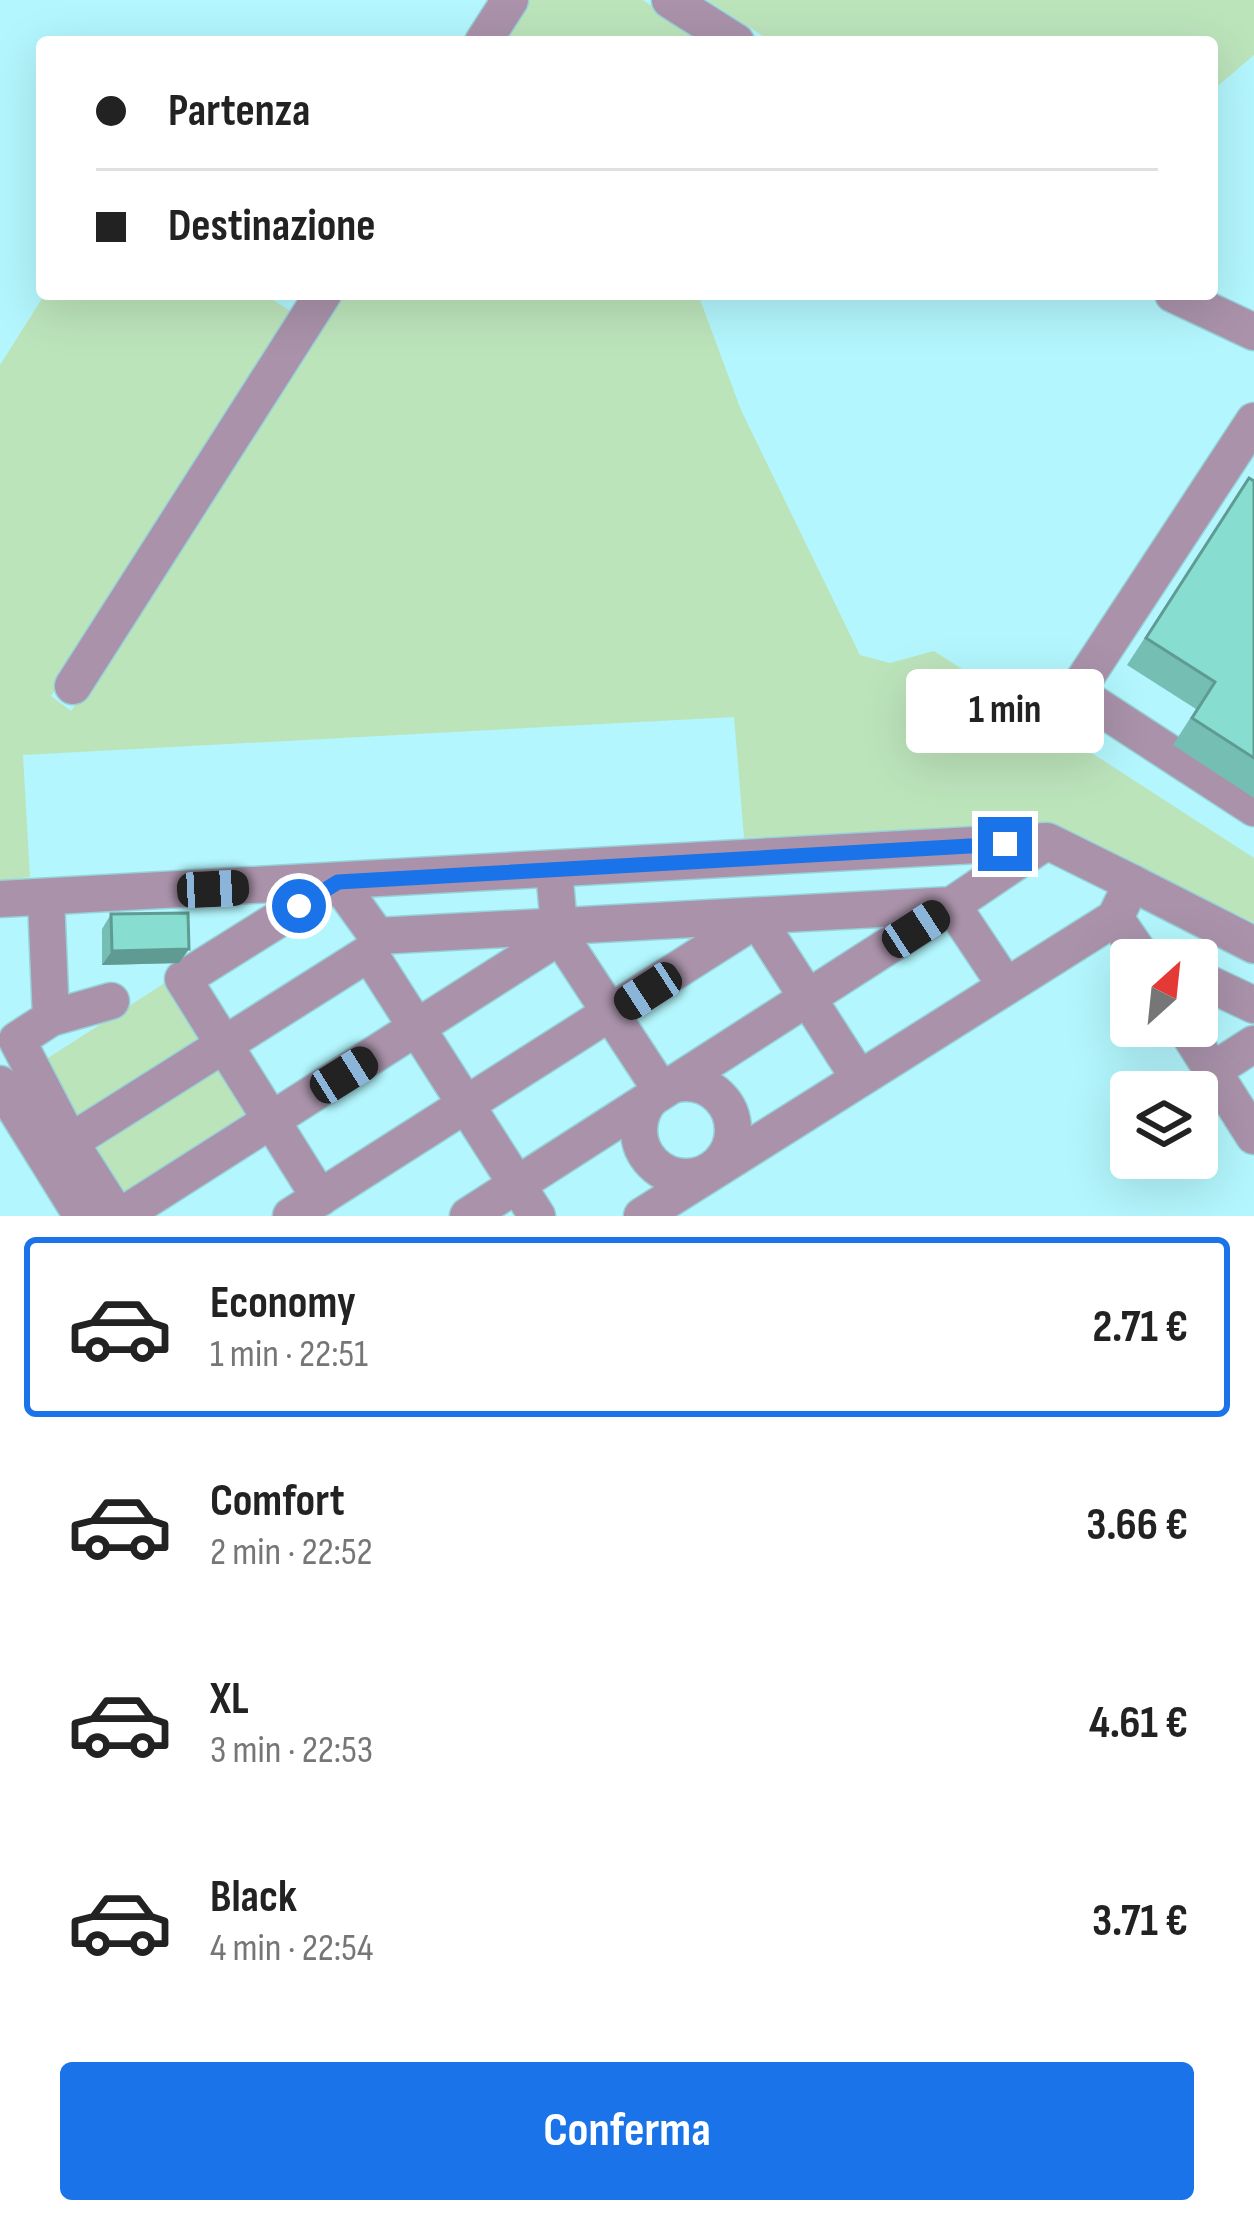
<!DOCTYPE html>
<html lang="it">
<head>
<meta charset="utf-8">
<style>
  body { margin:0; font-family:"Sofia Sans Condensed",sans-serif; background:#f2f2f2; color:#222; height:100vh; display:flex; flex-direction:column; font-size:45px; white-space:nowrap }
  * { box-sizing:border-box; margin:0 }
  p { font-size:39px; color:#767676 }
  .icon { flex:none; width:66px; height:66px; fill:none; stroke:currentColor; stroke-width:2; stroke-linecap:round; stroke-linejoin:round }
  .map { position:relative; height:1216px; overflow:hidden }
  .details { display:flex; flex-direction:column; background:#fff; flex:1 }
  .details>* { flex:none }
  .hud { position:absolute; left:36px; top:36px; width:1182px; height:264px; border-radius:12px; box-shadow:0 12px 48px #0002; display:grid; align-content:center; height:264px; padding:0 60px; background:#fff }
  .needle { width:78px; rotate:27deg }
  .tools { position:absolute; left:1110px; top:939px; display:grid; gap:24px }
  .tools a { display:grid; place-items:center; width:108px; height:108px; border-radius:12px; background:#fff; box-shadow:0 12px 48px #0002; font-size:60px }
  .end { position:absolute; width:54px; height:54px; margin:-27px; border:15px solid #1a73e8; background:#fff; box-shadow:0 0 0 6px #fff }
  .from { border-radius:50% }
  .bubble { position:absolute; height:84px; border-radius:12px; background:#fff; box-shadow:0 12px 48px #0002; font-size:39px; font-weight:700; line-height:84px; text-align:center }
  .car { position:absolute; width:36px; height:72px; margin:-36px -18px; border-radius:15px; box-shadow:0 0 9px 3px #0007; background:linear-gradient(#222 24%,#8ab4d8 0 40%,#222 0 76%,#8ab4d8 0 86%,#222 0) }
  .hud b { display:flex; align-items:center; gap:42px; height:114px; font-size:45px }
  .hud b+b { border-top:3px solid #e0e0e0 }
  .hud i { width:30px; height:30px; background:#222 }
  ul { padding:21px 0 0; list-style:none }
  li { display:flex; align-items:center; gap:36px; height:180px; margin:0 24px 18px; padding:0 36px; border:6px solid transparent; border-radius:12px }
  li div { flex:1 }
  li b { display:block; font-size:45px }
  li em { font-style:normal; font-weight:700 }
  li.on { border-color:#1a73e8 }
  li>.icon { width:108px; height:108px; stroke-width:1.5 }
  .button { display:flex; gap:24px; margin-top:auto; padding:24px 60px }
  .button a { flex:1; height:138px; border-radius:12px; background:#1a73e8; color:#fff; font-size:48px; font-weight:700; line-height:138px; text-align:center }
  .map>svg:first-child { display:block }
  .green { fill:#bce4bb }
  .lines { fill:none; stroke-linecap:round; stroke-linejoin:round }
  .minor-casing { stroke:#96d1d8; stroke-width:39 }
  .minor { stroke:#a992aa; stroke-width:36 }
  .wall { fill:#75beb4 }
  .shaded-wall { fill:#5f9b92 }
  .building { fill:#88ddd1; stroke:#5f9b92; stroke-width:3 }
  .route { stroke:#1a73e8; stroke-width:15 }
</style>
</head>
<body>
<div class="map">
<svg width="1254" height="1216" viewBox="0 0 1254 1216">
  <rect width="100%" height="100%" fill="#b3f6fd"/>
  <!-- green -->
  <g class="green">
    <path d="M525,0H643L705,42H499Z"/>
    <path d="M707,0H1254V55L1212,91V42H772Z"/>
    <path d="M45,294H264L298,316L51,696L71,711L338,294H698L741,410L860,655L890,663L934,651L1254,858V923L1050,824L744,838L734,717L23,755L30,877L0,881V365Z"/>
    <path d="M171,979L211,1040L76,1126L37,1065Z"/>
    <path d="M220,1057L260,1118L125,1203L86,1142Z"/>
  </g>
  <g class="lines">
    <!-- minor casing -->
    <g class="minor-casing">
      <g id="minor">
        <path d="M670,0L736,42"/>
        <path d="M483,42L510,0"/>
        <path d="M1173,294L1254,332"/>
        <path d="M1254,421L1076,692L1254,808"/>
        <path d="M73,686L323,294"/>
        <path d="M554,871L560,936L661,1090"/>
        <path d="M1132,883L1254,945"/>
        <path d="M0,899L1047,841L1132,883L1115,918L642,1216"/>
        <path d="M46,899L51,1018L17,1040L70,1142L117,1216"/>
        <path d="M1115,918L1144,960"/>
        <path d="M1197,978L1254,1005"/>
        <path d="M51,1018L111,1001"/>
        <path d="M1184,1026L1254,1136"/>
        <path d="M1212,1071L1254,1044"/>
        <circle cx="686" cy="1130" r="47"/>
        <path d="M0,1084L82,1216"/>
        <path d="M70,1142L369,953L537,1216"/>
        <path d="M320,1198L183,979L338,882L377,936L952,905L1044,843"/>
        <path d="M121,1216L560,936"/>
        <path d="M291,1216L757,919L859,1078"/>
        <path d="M468,1216L952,905L1006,986"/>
      </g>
    </g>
    <!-- minor -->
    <use href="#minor" class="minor"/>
  </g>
  <!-- wall -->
  <g class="wall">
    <path d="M1249,478L1254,481V798L1173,745L1196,709L1127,665Z"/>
    <path d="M111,914L189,949L179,963L102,965V929Z"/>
  </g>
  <!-- shaded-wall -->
  <path class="shaded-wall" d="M189,949L179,963L102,965L112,951Z"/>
  <!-- building -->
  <g class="building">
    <path d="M1249,478L1254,481V758L1192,718L1215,682L1146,638Z"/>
    <path d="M188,913L189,949L112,951L111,914Z"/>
  </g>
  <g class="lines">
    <!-- route -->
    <path class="route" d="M299,906L338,882L1005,844"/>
  </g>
</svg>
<div class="tools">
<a><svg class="needle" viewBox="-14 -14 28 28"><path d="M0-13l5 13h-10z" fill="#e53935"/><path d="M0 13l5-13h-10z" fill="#767676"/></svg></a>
<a><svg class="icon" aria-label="layers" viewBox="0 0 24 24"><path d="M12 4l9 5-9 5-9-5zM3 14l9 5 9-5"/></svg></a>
</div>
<i class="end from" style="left:299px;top:906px"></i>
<i class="end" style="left:1005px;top:844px"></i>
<div class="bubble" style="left:906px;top:669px;width:198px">1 min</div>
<i class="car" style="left:213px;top:889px;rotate:87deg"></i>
<i class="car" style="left:916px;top:929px;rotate:57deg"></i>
<i class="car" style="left:648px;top:991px;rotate:237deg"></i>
<i class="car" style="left:344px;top:1075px;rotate:58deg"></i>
<div class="hud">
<b><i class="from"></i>Partenza</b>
<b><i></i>Destinazione</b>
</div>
</div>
<section class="details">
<ul>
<li class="on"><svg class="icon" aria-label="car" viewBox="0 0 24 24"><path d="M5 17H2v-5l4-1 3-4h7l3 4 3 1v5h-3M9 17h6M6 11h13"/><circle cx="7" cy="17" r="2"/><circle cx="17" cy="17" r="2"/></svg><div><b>Economy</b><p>1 min · 22:51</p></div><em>2.71 €</em></li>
<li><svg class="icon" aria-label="car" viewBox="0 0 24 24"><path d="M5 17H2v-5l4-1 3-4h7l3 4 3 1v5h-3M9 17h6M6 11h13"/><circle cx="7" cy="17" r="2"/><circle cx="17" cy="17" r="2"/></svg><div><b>Comfort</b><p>2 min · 22:52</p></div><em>3.66 €</em></li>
<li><svg class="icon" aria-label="car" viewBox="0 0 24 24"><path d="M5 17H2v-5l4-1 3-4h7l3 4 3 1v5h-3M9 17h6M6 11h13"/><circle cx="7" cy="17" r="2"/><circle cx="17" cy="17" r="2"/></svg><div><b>XL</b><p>3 min · 22:53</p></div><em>4.61 €</em></li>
<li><svg class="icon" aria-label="car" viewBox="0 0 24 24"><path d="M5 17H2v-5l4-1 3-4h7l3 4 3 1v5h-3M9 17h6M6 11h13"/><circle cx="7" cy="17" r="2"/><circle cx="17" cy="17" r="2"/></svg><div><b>Black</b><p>4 min · 22:54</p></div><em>3.71 €</em></li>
</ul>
<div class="button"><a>Conferma</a></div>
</section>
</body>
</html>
